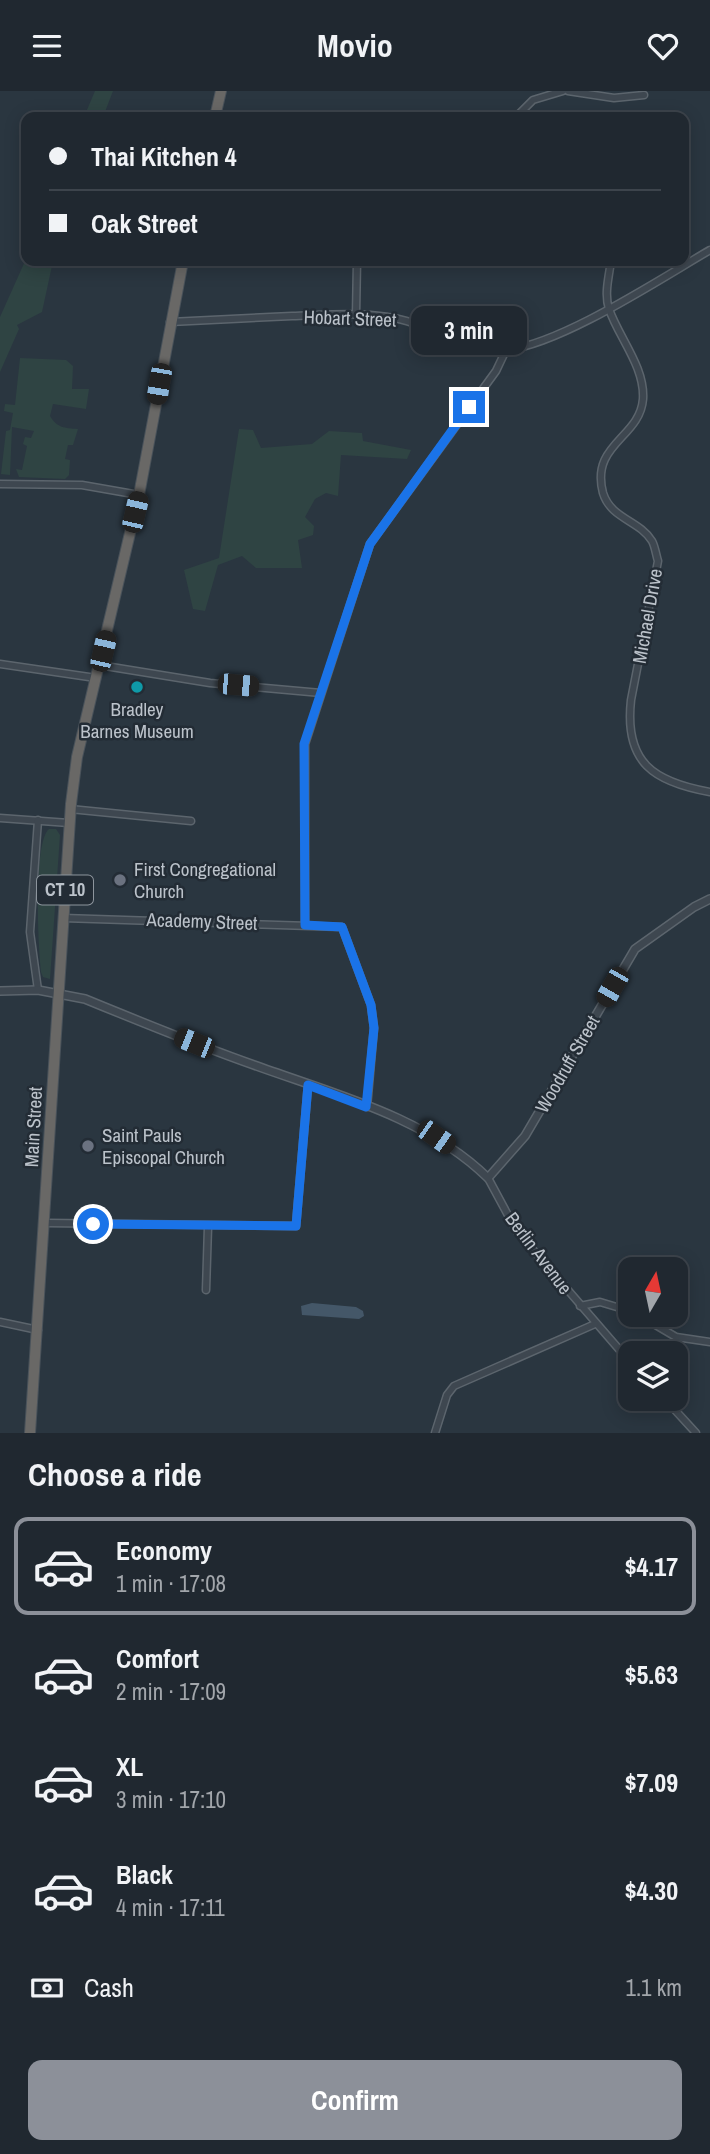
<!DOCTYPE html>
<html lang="en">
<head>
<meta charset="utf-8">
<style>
  body { margin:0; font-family:"Archivo Narrow",sans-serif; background:#283038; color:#f1f3f6; height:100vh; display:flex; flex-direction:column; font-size:26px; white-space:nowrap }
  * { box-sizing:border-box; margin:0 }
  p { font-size:23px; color:#a2a6ab }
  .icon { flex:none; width:38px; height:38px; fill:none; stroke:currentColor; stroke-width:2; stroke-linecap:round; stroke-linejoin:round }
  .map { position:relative; height:1342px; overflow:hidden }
  .details { display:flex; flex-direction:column; background:#202830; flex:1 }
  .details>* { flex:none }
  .hud { position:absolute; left:21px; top:21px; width:668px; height:154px; border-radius:14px; box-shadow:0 4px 18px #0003,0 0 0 2px #3d444c; display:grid; align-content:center; height:154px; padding:0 28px; background:#202830 }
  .needle { width:46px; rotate:9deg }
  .controls { position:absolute; left:618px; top:1166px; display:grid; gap:14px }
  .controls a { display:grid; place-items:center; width:70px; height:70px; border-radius:14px; background:#202830; box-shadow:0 4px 18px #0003,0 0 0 2px #3d444c; font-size:35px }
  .end { position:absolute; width:32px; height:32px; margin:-16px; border:9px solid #1a73e8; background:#fff; box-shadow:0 0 0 4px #fff }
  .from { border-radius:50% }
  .bubble { position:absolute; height:49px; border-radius:14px; background:#202830; box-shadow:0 4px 18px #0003,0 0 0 2px #3d444c; font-size:23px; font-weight:800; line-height:49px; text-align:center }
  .car { position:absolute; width:21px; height:42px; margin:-21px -10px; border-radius:9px; box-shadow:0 0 5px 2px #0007; background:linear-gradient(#222 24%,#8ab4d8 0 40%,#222 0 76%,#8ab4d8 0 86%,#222 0) }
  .hud b { display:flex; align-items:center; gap:24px; height:66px; font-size:26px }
  .hud b+b { border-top:2px solid #3d444c }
  .hud i { width:18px; height:18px; background:#f1f3f6 }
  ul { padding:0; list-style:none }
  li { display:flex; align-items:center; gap:21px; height:98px; margin:0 14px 10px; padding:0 14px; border:4px solid transparent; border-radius:14px }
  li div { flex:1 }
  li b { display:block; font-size:26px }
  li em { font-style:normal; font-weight:800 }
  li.active { border-color:#8c9099 }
  li>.icon { width:63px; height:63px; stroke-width:1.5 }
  h2 { padding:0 28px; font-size:32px; line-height:84px }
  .pay { display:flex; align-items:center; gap:18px; height:77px; padding:0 28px; font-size:26px }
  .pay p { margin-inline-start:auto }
  .cta { display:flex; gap:14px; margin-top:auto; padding:14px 28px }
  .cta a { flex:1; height:80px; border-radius:14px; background:#8c9099; color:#fff; font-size:28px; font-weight:800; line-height:80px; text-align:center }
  header { display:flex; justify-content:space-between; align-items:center; height:91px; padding:0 28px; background:#202830; font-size:32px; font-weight:800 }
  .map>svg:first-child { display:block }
  .green { fill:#2f4443 }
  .water { fill:#445768 }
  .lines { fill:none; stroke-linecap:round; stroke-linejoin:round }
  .minor-casing { stroke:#5c656d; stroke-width:9 }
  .tertiary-casing { stroke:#5c656d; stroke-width:10 }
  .trunk-casing { stroke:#49525a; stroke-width:12 }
  .minor { stroke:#3e4750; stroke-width:6 }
  .tertiary { stroke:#3e4750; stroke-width:7 }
  .trunk { stroke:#696866; stroke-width:10 }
  .route { stroke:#1a73e8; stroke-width:9 }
  .culture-dot { fill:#0f9aa8; stroke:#232c35; stroke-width:2.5 }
  .worship-dot { fill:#6b7280; stroke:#232c35; stroke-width:2.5 }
  .labels { text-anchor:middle; stroke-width:5; stroke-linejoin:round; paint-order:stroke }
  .shield { fill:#232c35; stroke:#8d959d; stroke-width:2 }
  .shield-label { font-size:18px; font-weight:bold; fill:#bbc2ca }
  .street-label { font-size:19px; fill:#bbc2ca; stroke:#232c35 }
  .poi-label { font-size:19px; fill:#bbc2ca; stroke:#232c35; text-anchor:start }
</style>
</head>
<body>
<header><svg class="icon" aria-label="menu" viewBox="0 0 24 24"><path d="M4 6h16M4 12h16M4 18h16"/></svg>Movio<svg class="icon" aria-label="heart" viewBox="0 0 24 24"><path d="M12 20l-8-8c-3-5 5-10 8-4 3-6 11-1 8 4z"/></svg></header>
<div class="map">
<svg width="710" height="1342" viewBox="0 0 710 1342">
  <rect width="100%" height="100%" fill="#2a3640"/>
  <!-- green -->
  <g class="green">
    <path d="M95,0H113L103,26H84Z"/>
    <path d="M26,168L53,170L42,221L17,234L19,238L0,281V226Z"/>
    <path d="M20,267L66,269L73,275L72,298H89L86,318L53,313L50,325C57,337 65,337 78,338L73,354H68L65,368L70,369L69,384L65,388L19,386L16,378L22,379L27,355L23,353L25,346L31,347L34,340L12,336L10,384L1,383L6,340L10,339L13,322L4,320L5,313L15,314Z"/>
    <path d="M239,338L253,339L261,357L312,353L329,340L362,342L363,350L411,359L407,368L341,364L338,405L326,402L315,408L305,426L314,435L313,444L298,449L302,477H256L242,465L218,474L205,520L193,518L184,479L219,467Z"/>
    <path d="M49,738H56L60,744L50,888L43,886L41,881C38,857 33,751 49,738Z"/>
  </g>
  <!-- water -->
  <path class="water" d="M312,1212L356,1216L363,1220L364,1225L359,1228L302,1224L301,1215Z"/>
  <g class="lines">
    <!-- minor casing -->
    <g class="minor-casing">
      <g id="minor">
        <path d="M568,0L614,7L644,4"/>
        <path d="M516,26L533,9L563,0"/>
        <path d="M611,170C609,185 604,203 609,218C619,247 645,276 643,308C640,347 590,353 603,402C611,428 639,429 652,450C655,455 656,464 658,470L631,609C624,672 654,691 710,701"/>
        <path d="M356,224L357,170"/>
        <path d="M170,231C211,229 251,227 292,225C324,224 357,221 388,226C427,231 469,262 505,259C560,254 660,188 710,159"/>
        <path d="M0,393L82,394L139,404"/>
        <path d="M0,573L96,587"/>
        <path d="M99,574L210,592L321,602"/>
        <path d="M70,718L191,730"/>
        <path d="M0,727L69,732"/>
        <path d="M63,827L342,836L371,914L374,937L367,1016"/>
        <path d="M305,834V653L370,453L496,280L506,259"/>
        <path d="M38,899L30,841L38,729"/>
        <path d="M488,1087L516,1139L630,1271"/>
        <path d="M46,1132L296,1135L308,994"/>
        <path d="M206,1199L208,1136"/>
        <path d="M580,1215L600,1211L630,1220"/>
        <path d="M637,1223L676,1246L710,1251"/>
        <path d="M0,1231L38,1239"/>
        <path d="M664,1307L696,1342"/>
        <path d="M435,1342L447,1304L454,1295L595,1233"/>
      </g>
    </g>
    <!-- tertiary casing -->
    <g class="tertiary-casing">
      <path id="tertiary" d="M0,900L38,899L85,908C141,931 197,954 254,974C334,1003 426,1026 488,1087L525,1045L635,858L694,816L710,808"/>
    </g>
    <!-- trunk casing -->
    <g class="trunk-casing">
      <g id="trunk">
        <path d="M215,26L221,0"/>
        <path d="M30,1342L71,713L77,666L139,404L183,170"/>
      </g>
    </g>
    <!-- minor -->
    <use href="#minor" class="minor"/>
    <!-- tertiary -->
    <use href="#tertiary" class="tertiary"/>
    <!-- trunk -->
    <use href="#trunk" class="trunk"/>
  </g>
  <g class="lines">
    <!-- route -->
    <path class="route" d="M93,1133L296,1135L308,994L366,1016L374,937L371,914L342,836L305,834L304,653L370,453L469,316"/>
  </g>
  <!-- markers -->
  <circle class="culture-dot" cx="137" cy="596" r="7"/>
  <g class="worship-dot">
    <circle cx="120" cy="789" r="7"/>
    <circle cx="88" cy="1055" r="7"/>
  </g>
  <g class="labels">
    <!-- shield labels -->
    <rect class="shield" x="37" y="784.5" width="56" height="29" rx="5"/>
    <g class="shield-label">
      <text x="65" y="805">CT 10</text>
    </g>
    <!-- street labels -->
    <g class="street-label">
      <text transform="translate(350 227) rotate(2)" y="7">Hobart Street</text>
      <text transform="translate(647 525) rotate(-80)" y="7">Michael Drive</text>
      <text transform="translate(202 830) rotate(2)" y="7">Academy Street</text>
      <text transform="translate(567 973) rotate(-60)" y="7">Woodruff Street</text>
      <text transform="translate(33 1036) rotate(-87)" y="7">Main Street</text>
      <text transform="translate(539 1162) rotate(53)" y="7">Berlin Avenue</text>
    </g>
    <!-- poi labels -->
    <g class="poi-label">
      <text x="137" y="625" text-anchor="middle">Bradley<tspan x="137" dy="22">Barnes Museum</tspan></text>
      <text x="134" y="785">First Congregational<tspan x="134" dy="22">Church</tspan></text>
      <text x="102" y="1051">Saint Pauls<tspan x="102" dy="22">Episcopal Church</tspan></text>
    </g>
  </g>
</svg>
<div class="controls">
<a><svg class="needle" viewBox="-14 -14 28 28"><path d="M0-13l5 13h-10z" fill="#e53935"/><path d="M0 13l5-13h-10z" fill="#a2a6ab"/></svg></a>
<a><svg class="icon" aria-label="layers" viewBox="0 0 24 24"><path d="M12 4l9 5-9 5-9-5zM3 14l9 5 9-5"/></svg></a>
</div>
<i class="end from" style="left:93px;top:1133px"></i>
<i class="end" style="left:469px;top:316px"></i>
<div class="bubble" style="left:411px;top:215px;width:116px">3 min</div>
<i class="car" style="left:159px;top:293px;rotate:190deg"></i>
<i class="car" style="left:135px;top:421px;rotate:13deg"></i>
<i class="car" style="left:103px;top:560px;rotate:13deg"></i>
<i class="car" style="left:238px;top:594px;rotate:95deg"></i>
<i class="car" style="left:612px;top:896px;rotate:210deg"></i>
<i class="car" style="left:194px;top:952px;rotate:292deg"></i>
<i class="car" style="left:436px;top:1046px;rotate:125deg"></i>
<div class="hud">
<b><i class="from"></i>Thai Kitchen 4</b>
<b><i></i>Oak Street</b>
</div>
</div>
<section class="details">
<h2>Choose a ride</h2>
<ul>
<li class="active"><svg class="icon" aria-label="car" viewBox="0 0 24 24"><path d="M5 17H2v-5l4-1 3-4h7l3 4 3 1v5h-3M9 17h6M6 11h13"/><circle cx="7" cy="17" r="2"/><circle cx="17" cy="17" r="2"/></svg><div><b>Economy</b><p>1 min · 17:08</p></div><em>$4.17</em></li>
<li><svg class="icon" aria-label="car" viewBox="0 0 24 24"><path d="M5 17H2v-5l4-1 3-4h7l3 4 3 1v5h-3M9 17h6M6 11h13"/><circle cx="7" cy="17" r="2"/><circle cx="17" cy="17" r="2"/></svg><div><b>Comfort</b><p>2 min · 17:09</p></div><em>$5.63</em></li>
<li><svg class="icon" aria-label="car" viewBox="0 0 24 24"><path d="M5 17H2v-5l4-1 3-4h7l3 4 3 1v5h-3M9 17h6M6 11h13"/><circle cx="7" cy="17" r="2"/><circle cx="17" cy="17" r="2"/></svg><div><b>XL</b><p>3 min · 17:10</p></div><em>$7.09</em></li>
<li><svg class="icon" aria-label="car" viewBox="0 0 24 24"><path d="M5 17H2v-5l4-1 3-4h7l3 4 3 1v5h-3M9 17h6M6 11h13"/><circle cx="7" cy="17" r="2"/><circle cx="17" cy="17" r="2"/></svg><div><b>Black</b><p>4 min · 17:11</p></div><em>$4.30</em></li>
</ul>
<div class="pay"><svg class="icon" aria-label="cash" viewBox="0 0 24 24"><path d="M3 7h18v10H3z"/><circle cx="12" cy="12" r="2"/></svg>Cash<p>1.1 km</p></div>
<div class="cta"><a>Confirm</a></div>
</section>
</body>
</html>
